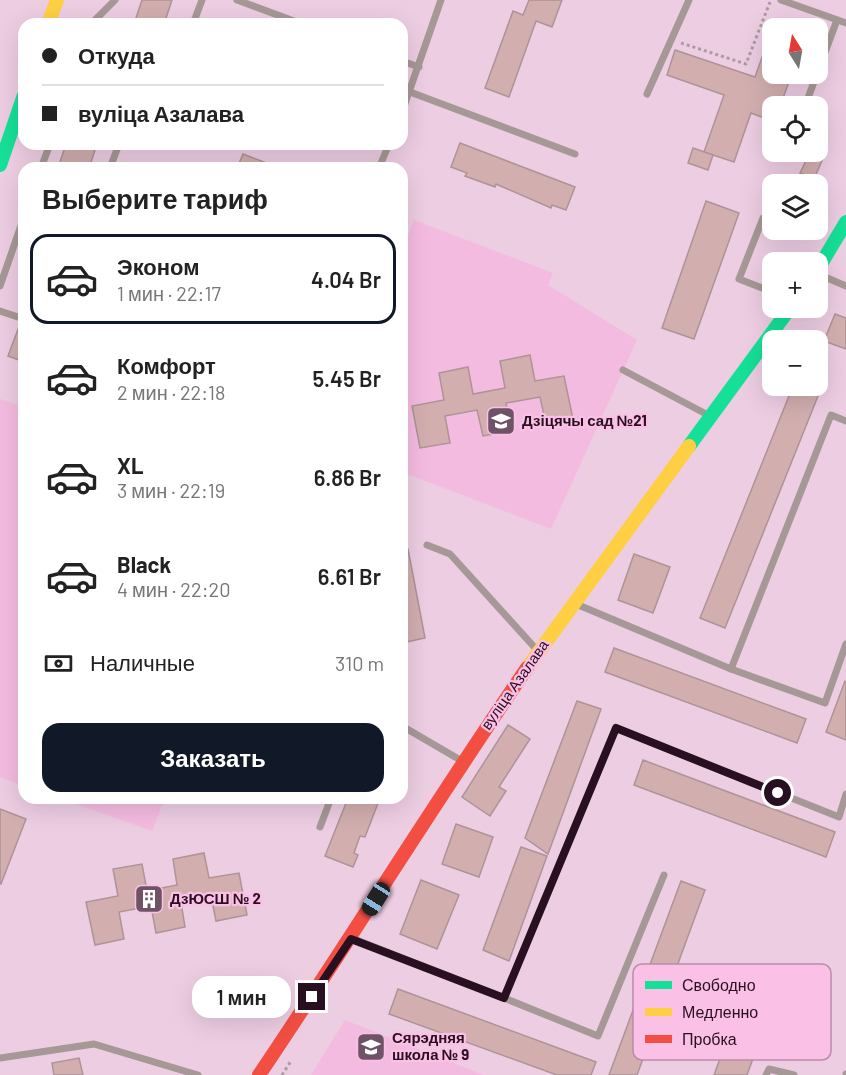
<!DOCTYPE html>
<html lang="ru">
<head>
<meta charset="utf-8">
<style>
  body { margin:0; font-family:Barlow,sans-serif; background:#f2f2f2; color:#222; height:100vh; display:flex; flex-direction:column; font-size:22px; white-space:nowrap }
  * { box-sizing:border-box; margin:0 }
  p { font-size:20px; color:#767676 }
  .icon { flex:none; width:33px; height:33px; fill:none; stroke:currentColor; stroke-width:2; stroke-linecap:round; stroke-linejoin:round }
  .map { position:relative; flex:1; overflow:hidden }
  .sheet { position:absolute; left:18px; top:162px; width:390px; height:642px; display:flex; flex-direction:column; background:#fff; border-radius:18px; box-shadow:0 6px 24px #0002 }
  .sheet>* { flex:none }
  .hud { position:absolute; left:18px; top:18px; width:390px; height:132px; border-radius:18px; box-shadow:0 6px 24px #0002; display:grid; align-content:center; height:132px; padding:0 24px; background:#fff }
  .needle { width:39px; rotate:349deg }
  .buttons { position:absolute; left:762px; top:18px; display:grid; gap:12px }
  .buttons a { display:grid; place-items:center; width:66px; height:66px; border-radius:12px; background:#fff; box-shadow:0 6px 24px #0002; font-size:30px }
  .end { position:absolute; width:27px; height:27px; margin:-14px; border:8px solid #291021; background:#fff; box-shadow:0 0 0 3px #fff }
  .from { border-radius:50% }
  .bubble { position:absolute; height:42px; border-radius:18px; background:#fff; box-shadow:0 6px 24px #0002; font-size:20px; font-weight:600; line-height:42px; text-align:center }
  .car { position:absolute; width:18px; height:36px; margin:-18px -9px; border-radius:8px; box-shadow:0 0 4px 2px #0007; background:linear-gradient(#222 24%,#8ab4d8 0 40%,#222 0 76%,#8ab4d8 0 86%,#222 0) }
  .hud b { display:flex; align-items:center; gap:21px; height:57px; font-size:22px }
  .hud b+b { border-top:2px solid #e0e0e0 }
  .hud i { width:15px; height:15px; background:#222 }
  ul { padding:0; list-style:none }
  li { display:flex; align-items:center; gap:18px; height:90px; margin:0 12px 9px; padding:0 12px; border:3px solid transparent; border-radius:18px }
  li div { flex:1 }
  li b { display:block; font-size:22px }
  li em { font-style:normal; font-weight:600 }
  li.active { border-color:#111827 }
  li>.icon { width:54px; height:54px; stroke-width:1.5 }
  h2 { padding:0 24px; font-size:27px; line-height:72px }
  .pay { display:flex; align-items:center; gap:15px; height:66px; padding:0 24px; font-size:22px }
  .pay p { margin-inline-start:auto }
  .action { display:flex; gap:12px; margin-top:auto; padding:12px 24px }
  .action a { flex:1; height:69px; border-radius:18px; background:#111827; color:#fff; font-size:24px; font-weight:600; line-height:69px; text-align:center }
  .map>svg:first-child { display:block }
  .built { fill:#f4bbe0 }
  .building { fill:#d2aeaf; stroke:#ae9397; stroke-width:1.5 }
  .lines { fill:none; stroke-linecap:round; stroke-linejoin:round }
  .path { stroke:#ac9ca1; stroke-width:3; stroke-dasharray:3 3; stroke-linecap:butt }
  .lane { stroke:#a69896; stroke-width:7 }
  .fast { stroke:#16e098; stroke-width:14 }
  .slow { stroke:#ffcf43; stroke-width:14 }
  .jam { stroke:#f24e42; stroke-width:14 }
  .route { stroke:#291021; stroke-width:8 }
  .labels { text-anchor:middle; stroke-width:4.5; stroke-linejoin:round; paint-order:stroke }
  .poi-label { font-size:15px; font-weight:bold; fill:#291021; stroke:#fac0e5; text-anchor:start }
  .street-label { font-size:15px; fill:#291021; stroke:#fac0e5 }
  .key { fill:#fac0e5; stroke:#bb8baa; stroke-width:1.5 }
  .key-label { font-size:16px; fill:#291021 }
</style>
</head>
<body>
<div class="map">
<svg width="846" height="1075" viewBox="0 0 846 1075">
  <rect width="100%" height="100%" fill="#edcde2"/>
  <!-- built -->
  <g class="built">
    <path d="M414,220L553,273L548,285L637,340L551,529L402,472V251Z"/>
    <path d="M0,399L24,407V786L0,777Z"/>
    <path d="M59,798H165L152,831Z"/>
    <path d="M345,1020L484,1075H311Z"/>
  </g>
  <!-- building -->
  <g class="building">
    <path d="M142,0H172L164,24H134Z"/>
    <path d="M529,0H562L552,27L536,21L509,97L485,88L513,11L523,15Z"/>
    <path d="M771,32L772,74H792L780,106H772V121L751,113L734,162L704,152L724,95L667,75L675,50L755,77Z"/>
    <path d="M460,143L575,187L566,210L552,205L551,208L496,184L495,187L465,176L467,173L451,167Z"/>
    <path d="M66,144H97L89,168H58Z"/>
    <path d="M693,148L713,155L708,170L688,163Z"/>
    <path d="M810,152L824,156L814,179L800,173Z"/>
    <path d="M243,154L277,167L276,168H237Z"/>
    <path d="M706,201L739,213L694,339L662,328Z"/>
    <path d="M835,314L846,318V349L824,341Z"/>
    <path d="M20,324L24,325V362L8,356Z"/>
    <path d="M530,355L535,381L564,376L573,419L546,424L540,397L506,403L511,431L483,436L477,410L445,416L450,443L420,448L412,406L444,400L439,373L468,367L473,394L505,388L500,361Z"/>
    <path d="M793,386H822L725,628L700,618Z"/>
    <path d="M408,549L425,638L402,643V550Z"/>
    <path d="M634,554L670,567L653,613L618,600Z"/>
    <path d="M614,648L806,719L797,743L605,672Z"/>
    <path d="M845,681L846,682V740L826,732Z"/>
    <path d="M577,701L601,709L548,854L525,838Z"/>
    <path d="M508,725L530,739L499,787L506,791L490,816L462,797Z"/>
    <path d="M643,760L835,832L826,857L634,785Z"/>
    <path d="M348,798H380L365,837L360,836L354,853L358,855L353,867L325,856Z"/>
    <path d="M0,809L26,819L1,884H0Z"/>
    <path d="M456,824L493,837L479,877L442,864Z"/>
    <path d="M521,847L547,856L509,961L483,950Z"/>
    <path d="M204,853L209,878L239,873L247,915L216,921L211,896L181,902L185,927L156,933L151,906L119,912L124,939L95,945L86,902L118,896L113,869L142,864L147,891L177,885L173,859Z"/>
    <path d="M421,880L459,895L437,949L400,934Z"/>
    <path d="M681,881L705,890L637,1075H609Z"/>
    <path d="M398,989L596,1062L591,1075H557L389,1014Z"/>
    <path d="M737,1012L766,1023L747,1075H714Z"/>
    <path d="M79,1058L83,1075H54L52,1063Z"/>
  </g>
  <g class="lines">
    <!-- path -->
    <g class="path">
      <path d="M681,43L746,64L770,2"/>
      <path d="M282,1075L291,1061"/>
    </g>
    <!-- lane -->
    <g class="lane">
      <path d="M237,0L302,24"/>
      <path d="M781,0L846,23"/>
      <path d="M91,24L115,0"/>
      <path d="M193,24L202,0"/>
      <path d="M402,61L419,67"/>
      <path d="M410,92L575,154"/>
      <path d="M647,94L689,0"/>
      <path d="M805,106L837,20"/>
      <path d="M402,112L441,0"/>
      <path d="M41,168L50,144"/>
      <path d="M110,168L119,144"/>
      <path d="M379,168L389,144"/>
      <path d="M763,218L739,279L772,292"/>
      <path d="M818,274L846,286"/>
      <path d="M0,286L24,217"/>
      <path d="M0,311L24,319"/>
      <path d="M623,370L708,415"/>
      <path d="M427,545L450,554L536,649"/>
      <path d="M576,604L731,669L825,703L846,644"/>
      <path d="M731,669L831,415L846,421"/>
      <path d="M402,726L462,761"/>
      <path d="M320,827L331,798"/>
      <path d="M354,939L504,998L616,728L839,817L846,794"/>
      <path d="M504,998L598,1036L664,875"/>
      <path d="M0,1058L94,1044L198,1075"/>
      <path d="M766,1075L769,1069L794,1075"/>
      <path d="M846,1075V1074"/>
    </g>
    <!-- fast -->
    <g class="fast">
      <path d="M0,165L24,95"/>
      <path d="M818,269L846,222"/>
      <path d="M689,446L790,308"/>
    </g>
    <!-- slow -->
    <g class="slow">
      <path d="M48,24L57,0"/>
      <path d="M527,668L689,446"/>
    </g>
    <!-- jam -->
    <path class="jam" d="M259,1075C350,940 435,802 527,668"/>
  </g>
  <g class="lines">
    <!-- route -->
    <path class="route" d="M312,997L351,939L504,998L616,728L778,793"/>
  </g>
  <!-- icons -->
  <defs>
    <g id="school-square" transform="scale(1.5)"><rect x="-9" y="-9" width="18" height="18" rx="4" fill="#6e5265" stroke="#fac0e5"/><path d="M0-5L7-2L0 1L-7-2ZM-4 1L0 2.5L4 1V4Q0 6-4 4Z" fill="#fff"/></g>
    <g id="building-square" transform="scale(1.5)"><rect x="-9" y="-9" width="18" height="18" rx="4" fill="#6e5265" stroke="#fac0e5"/><path d="M-4-6H4V6H1V3H-1V6H-4ZM-2.5-4.3h1.7v1.8h-1.7ZM.8-4.3h1.7v1.8H.8ZM-2.5-1h1.7V.8h-1.7ZM.8-1h1.7V.8H.8Z" fill="#fff"/></g>
  </defs>
  <g fill-rule="evenodd">
    <use href="#school-square" x="501" y="421"/>
    <use href="#building-square" x="149" y="899"/>
    <use href="#school-square" x="371" y="1047"/>
  </g>
  <g class="labels">
    <!-- poi labels -->
    <g class="poi-label">
      <text x="522" y="426">Дзіцячы сад №21</text>
      <text x="170" y="904">ДзЮСШ № 2</text>
      <text x="392" y="1043">Сярэдняя<tspan x="392" dy="17">школа № 9</tspan></text>
    </g>
    <!-- street labels -->
    <g class="street-label">
      <text transform="translate(515 685) rotate(-55)" y="5">вуліца Азалава</text>
    </g>
  </g>
  <!-- legend -->
  <rect x="633" y="964" width="198" height="96" rx="9" class="key"/>
  <rect x="645" y="981" width="27" height="8" fill="#16e098"/>
  <rect x="645" y="1008" width="27" height="8" fill="#ffcf43"/>
  <rect x="645" y="1035" width="27" height="8" fill="#f24e42"/>
  <g class="key-label">
    <text x="682" y="991">Свободно</text>
    <text x="682" y="1018">Медленно</text>
    <text x="682" y="1045">Пробка</text>
  </g>
</svg>
<div class="buttons">
<a><svg class="needle" viewBox="-14 -14 28 28"><path d="M0-13l5 13h-10z" fill="#e53935"/><path d="M0 13l5-13h-10z" fill="#767676"/></svg></a>
<a><svg class="icon" aria-label="locate" viewBox="0 0 24 24"><circle cx="12" cy="12" r="6"/><path d="M12 2v4M12 18v4M2 12h4M18 12h4"/></svg></a>
<a><svg class="icon" aria-label="layers" viewBox="0 0 24 24"><path d="M12 4l9 5-9 5-9-5zM3 14l9 5 9-5"/></svg></a>
<a>+</a>
<a>−</a>
</div>
<i class="end from" style="left:778px;top:793px"></i>
<i class="end" style="left:312px;top:997px"></i>
<div class="bubble" style="left:192px;top:976px;width:99px">1 мин</div>
<i class="car" style="left:376px;top:899px;rotate:212deg"></i>
<div class="hud">
<b><i class="from"></i>Откуда</b>
<b><i></i>вуліца Азалава</b>
</div>
<section class="sheet">
<h2>Выберите тариф</h2>
<ul>
<li class="active"><svg class="icon" aria-label="car" viewBox="0 0 24 24"><path d="M5 17H2v-5l4-1 3-4h7l3 4 3 1v5h-3M9 17h6M6 11h13"/><circle cx="7" cy="17" r="2"/><circle cx="17" cy="17" r="2"/></svg><div><b>Эконом</b><p>1 мин · 22:17</p></div><em>4.04 Br</em></li>
<li><svg class="icon" aria-label="car" viewBox="0 0 24 24"><path d="M5 17H2v-5l4-1 3-4h7l3 4 3 1v5h-3M9 17h6M6 11h13"/><circle cx="7" cy="17" r="2"/><circle cx="17" cy="17" r="2"/></svg><div><b>Комфорт</b><p>2 мин · 22:18</p></div><em>5.45 Br</em></li>
<li><svg class="icon" aria-label="car" viewBox="0 0 24 24"><path d="M5 17H2v-5l4-1 3-4h7l3 4 3 1v5h-3M9 17h6M6 11h13"/><circle cx="7" cy="17" r="2"/><circle cx="17" cy="17" r="2"/></svg><div><b>XL</b><p>3 мин · 22:19</p></div><em>6.86 Br</em></li>
<li><svg class="icon" aria-label="car" viewBox="0 0 24 24"><path d="M5 17H2v-5l4-1 3-4h7l3 4 3 1v5h-3M9 17h6M6 11h13"/><circle cx="7" cy="17" r="2"/><circle cx="17" cy="17" r="2"/></svg><div><b>Black</b><p>4 мин · 22:20</p></div><em>6.61 Br</em></li>
</ul>
<div class="pay"><svg class="icon" aria-label="cash" viewBox="0 0 24 24"><path d="M3 7h18v10H3z"/><circle cx="12" cy="12" r="2"/></svg>Наличные<p>310 m</p></div>
<div class="action"><a>Заказать</a></div>
</section>
</div>
</body>
</html>
